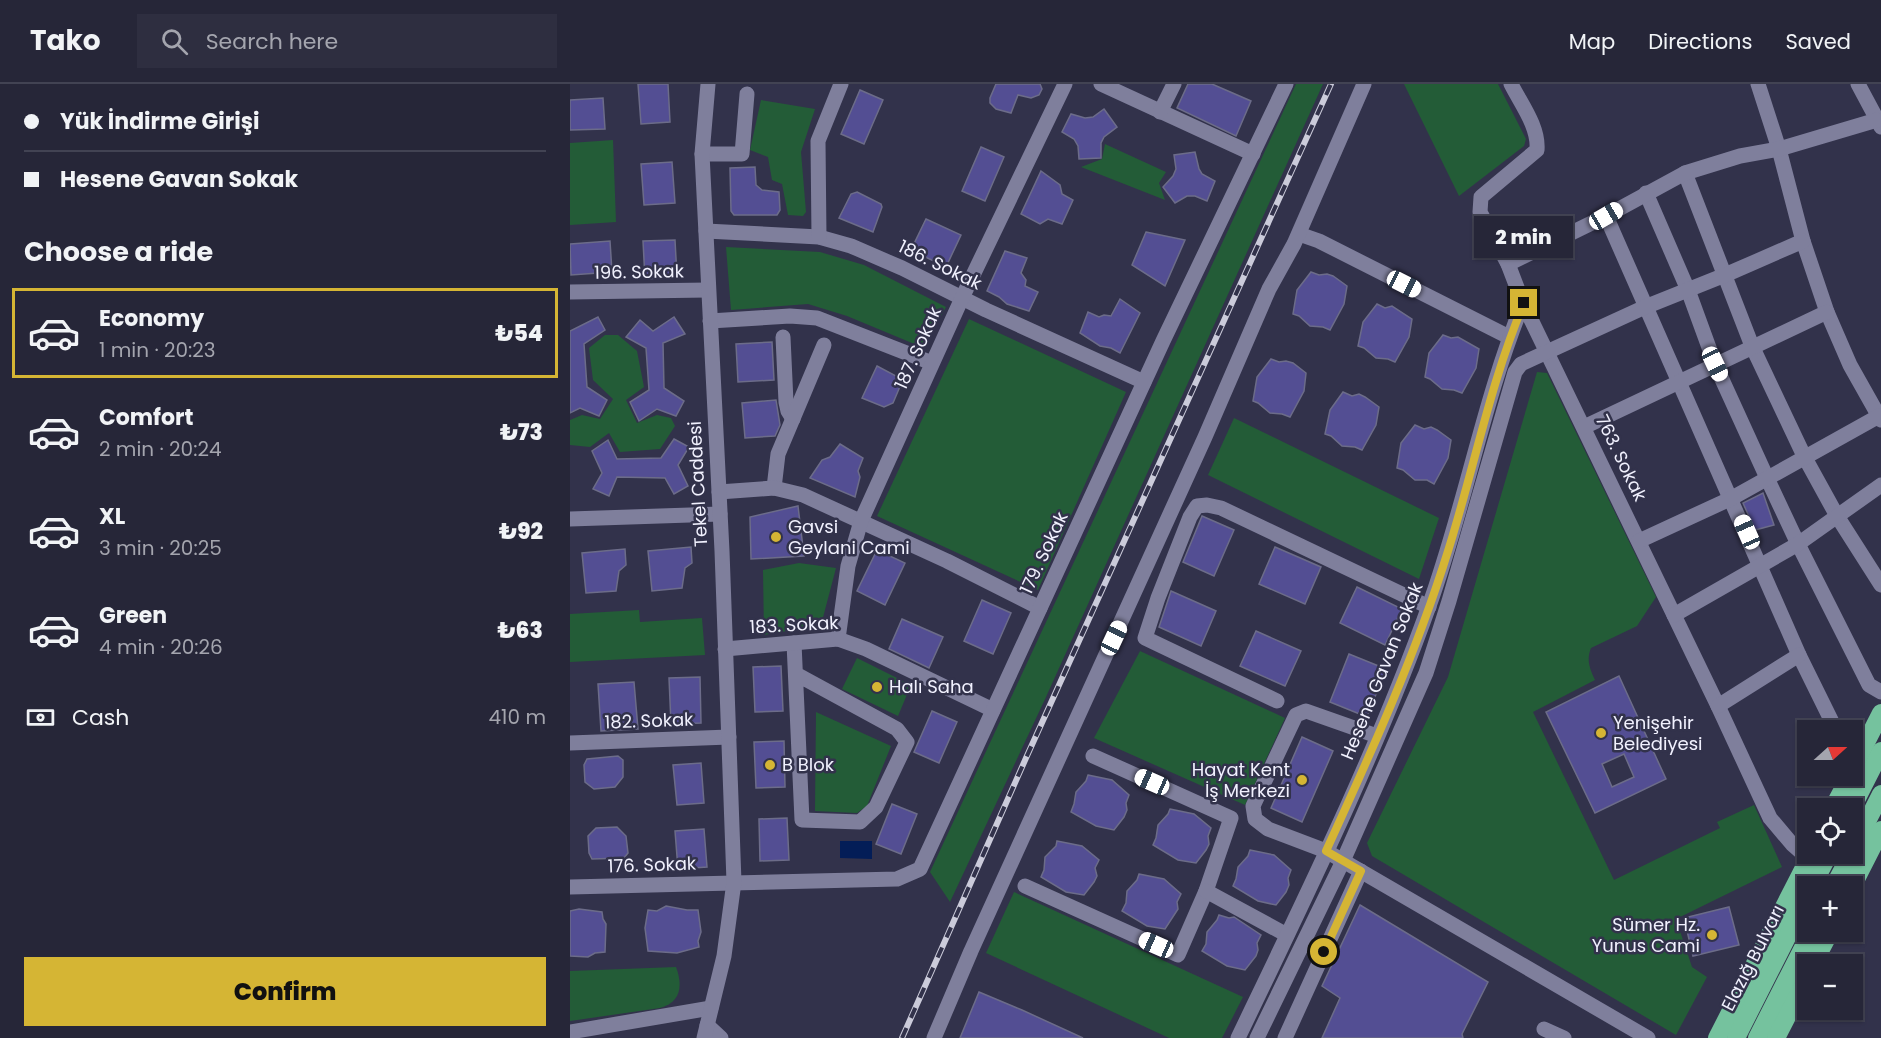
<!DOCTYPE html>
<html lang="en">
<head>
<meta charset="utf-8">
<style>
  body { margin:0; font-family:Poppins,sans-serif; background:#2e2e40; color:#f1f3f6; height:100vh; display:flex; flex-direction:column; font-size:22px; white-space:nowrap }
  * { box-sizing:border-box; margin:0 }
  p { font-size:20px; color:#a4a5ae }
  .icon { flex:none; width:33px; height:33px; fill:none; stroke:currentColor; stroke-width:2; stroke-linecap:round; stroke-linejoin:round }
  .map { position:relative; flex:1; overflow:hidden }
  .sheet { display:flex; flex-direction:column; background:#262638; width:570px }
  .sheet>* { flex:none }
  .top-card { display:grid; align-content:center; height:132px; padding:0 24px; background:#262638 }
  .needle { width:39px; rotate:69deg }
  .buttons { position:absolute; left:1227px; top:636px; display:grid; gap:12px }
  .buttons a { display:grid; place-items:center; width:66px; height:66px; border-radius:0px; background:#262638; box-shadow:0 2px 4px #0004,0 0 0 2px #424353; font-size:30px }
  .end { position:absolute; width:27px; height:27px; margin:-14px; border:8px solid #d5b534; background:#111; box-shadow:0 0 0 3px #111 }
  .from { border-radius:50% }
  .bubble { position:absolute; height:42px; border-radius:0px; background:#262638; box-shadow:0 2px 4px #0004,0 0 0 2px #424353; font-size:20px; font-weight:800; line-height:42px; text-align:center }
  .car { position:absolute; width:18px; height:36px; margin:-18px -9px; border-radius:8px; box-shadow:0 0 4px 2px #0007; background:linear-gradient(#fff 24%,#345 0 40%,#fff 0 76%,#345 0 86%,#fff 0) }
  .top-card b { display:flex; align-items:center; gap:21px; height:57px; font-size:22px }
  .top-card b+b { border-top:2px solid #424353 }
  .top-card i { width:15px; height:15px; background:#f1f3f6 }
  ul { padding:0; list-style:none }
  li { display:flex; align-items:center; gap:18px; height:90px; margin:0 12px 9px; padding:0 12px; border:3px solid transparent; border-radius:0px }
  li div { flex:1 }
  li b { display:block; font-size:22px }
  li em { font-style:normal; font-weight:800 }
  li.active { border-color:#d5b534 }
  li>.icon { width:54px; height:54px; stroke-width:1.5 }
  h2 { padding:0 24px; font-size:27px; line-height:72px }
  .pay { display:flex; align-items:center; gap:15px; height:66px; padding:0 24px; font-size:22px }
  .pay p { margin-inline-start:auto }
  .action { display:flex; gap:12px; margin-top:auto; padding:12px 24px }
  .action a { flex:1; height:69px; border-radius:0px; background:#d5b534; color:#111; font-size:24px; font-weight:800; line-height:69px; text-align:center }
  header { display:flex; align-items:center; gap:36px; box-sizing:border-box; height:84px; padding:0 30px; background:#262638; border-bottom:2px solid #424353 }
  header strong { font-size:28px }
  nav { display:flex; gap:33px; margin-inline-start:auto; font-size:21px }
  .search { width:420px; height:54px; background:#2e2e40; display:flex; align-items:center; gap:15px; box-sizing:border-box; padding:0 21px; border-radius:0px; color:#a4a5ae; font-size:22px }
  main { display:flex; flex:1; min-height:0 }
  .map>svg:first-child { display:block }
  .green { fill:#235c37 }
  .water { fill:#031d57 }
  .building { fill:#534e93; stroke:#6c6c89; stroke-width:1.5; fill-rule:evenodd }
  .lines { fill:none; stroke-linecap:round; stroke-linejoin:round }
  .minor { stroke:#7f7f9c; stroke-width:15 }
  .highway { stroke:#75c29e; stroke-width:18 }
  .rail-casing { stroke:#cbcbda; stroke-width:6 }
  .rail { stroke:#32324b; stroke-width:4; stroke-dasharray:11; stroke-linecap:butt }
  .route { stroke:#d5b534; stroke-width:8 }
  .poi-dot { fill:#d5b534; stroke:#32324b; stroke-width:2 }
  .labels { text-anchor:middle; stroke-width:5; stroke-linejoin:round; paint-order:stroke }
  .street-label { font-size:18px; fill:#f1f1fe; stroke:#32324b }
  .poi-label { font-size:18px; fill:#f1f1fe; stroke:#32324b; text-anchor:start }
</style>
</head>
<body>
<header>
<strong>Tako</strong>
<div class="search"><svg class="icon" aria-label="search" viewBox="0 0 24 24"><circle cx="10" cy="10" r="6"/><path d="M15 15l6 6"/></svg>Search here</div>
<nav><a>Map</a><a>Directions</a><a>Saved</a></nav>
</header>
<main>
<section class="sheet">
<div class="top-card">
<b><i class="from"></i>Yük İndirme Girişi</b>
<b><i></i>Hesene Gavan Sokak</b>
</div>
<h2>Choose a ride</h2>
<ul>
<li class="active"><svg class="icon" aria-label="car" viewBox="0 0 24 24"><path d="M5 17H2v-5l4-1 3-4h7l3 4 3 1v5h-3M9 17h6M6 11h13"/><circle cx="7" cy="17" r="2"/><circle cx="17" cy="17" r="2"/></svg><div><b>Economy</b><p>1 min · 20:23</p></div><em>₺54</em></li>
<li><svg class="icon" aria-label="car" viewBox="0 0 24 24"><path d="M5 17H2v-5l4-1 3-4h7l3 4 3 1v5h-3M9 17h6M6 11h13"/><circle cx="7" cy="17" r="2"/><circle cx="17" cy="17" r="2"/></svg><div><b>Comfort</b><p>2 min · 20:24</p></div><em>₺73</em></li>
<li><svg class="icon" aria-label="car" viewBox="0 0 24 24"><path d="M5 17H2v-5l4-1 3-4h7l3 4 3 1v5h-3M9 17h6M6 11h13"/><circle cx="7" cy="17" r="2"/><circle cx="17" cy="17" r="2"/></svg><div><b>XL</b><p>3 min · 20:25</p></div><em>₺92</em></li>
<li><svg class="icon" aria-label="car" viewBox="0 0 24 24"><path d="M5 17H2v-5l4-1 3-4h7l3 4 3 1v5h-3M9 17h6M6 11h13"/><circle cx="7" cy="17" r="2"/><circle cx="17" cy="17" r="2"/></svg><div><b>Green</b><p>4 min · 20:26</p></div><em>₺63</em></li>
</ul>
<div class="pay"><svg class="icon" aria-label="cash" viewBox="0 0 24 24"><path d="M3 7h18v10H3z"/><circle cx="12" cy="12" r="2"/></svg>Cash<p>410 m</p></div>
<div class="action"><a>Confirm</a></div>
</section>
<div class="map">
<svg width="1311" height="954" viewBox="0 0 1311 954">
  <rect width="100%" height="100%" fill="#32324b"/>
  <!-- green -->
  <g class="green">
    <path d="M726,0H753L476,613L380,818L360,788Z"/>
    <path d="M834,0H928L956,55L954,62L889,112Z"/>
    <path d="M191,16L245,25L231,68L236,128L233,132L218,131L212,100L202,96L198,73L180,66Z"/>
    <path d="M43,56L46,138L0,141V59Z"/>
    <path d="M535,60L596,88L589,99L595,116L511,83L532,75Z"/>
    <path d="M156,163L250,168L294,181L376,223L354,264L277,232L238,220L161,226Z"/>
    <path d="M399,235L556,308L468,506L307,432Z"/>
    <path d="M35,251H48L67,267L74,303L56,316L67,339L87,331L101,334L105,342L90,365L50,368L39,349L20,363L0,361V336L12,331L30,335L43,315L23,296L19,264Z"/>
    <path d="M967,288L977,289L1086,513L1067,542L1021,564C1016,576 1020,585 1025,596L963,628L1044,796L1150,744L1147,738L1184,721L1212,783L1106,835L1122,883L1137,893L1106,951L802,772L797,759L878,593Z"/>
    <path d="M664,334L869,434L849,495L638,391Z"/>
    <path d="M229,479L266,484L251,541L194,551L193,486Z"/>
    <path d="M69,526L70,538L132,534L135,571L0,578V530Z"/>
    <path d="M570,567L715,634L675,721L524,654Z"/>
    <path d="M287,574L341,601L328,632L272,605Z"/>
    <path d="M246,628L321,662L297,722L287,729L245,727Z"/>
    <path d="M444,808L673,913L652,954H599L416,869Z"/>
    <path d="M106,883C113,902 111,918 90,924L0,937V887Z"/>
  </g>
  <!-- water -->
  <path class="water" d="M270,757H302V775L270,774Z"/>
  <!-- building -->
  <g class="building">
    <path d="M68,0H98L100,38L71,40Z"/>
    <path d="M426,0H470L472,5L469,11L461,14L448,11L441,29L426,25L420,19V14Z"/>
    <path d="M618,0H642L681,17L666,52L607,24Z"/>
    <path d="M290,6L313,16L294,60L271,50Z"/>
    <path d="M33,14L35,45L0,46V16Z"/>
    <path d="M534,25L547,43L534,53L531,59V74L509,75L508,62L504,55L492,48L501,30L515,34L523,33Z"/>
    <path d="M411,63L434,73L415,117L392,107Z"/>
    <path d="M625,68L629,85L632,90L645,97L637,117L625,112H617L605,119L593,103L603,92L606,85L604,71Z"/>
    <path d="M102,78L105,119L74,121L71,80Z"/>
    <path d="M185,83L186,101L192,106L209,108L210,126L207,131H164L161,127L160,84Z"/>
    <path d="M471,87L490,101L492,110L503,116L492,140L478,135L470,140L451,130Z"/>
    <path d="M287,108L311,120L312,123L303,148L269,134L281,110Z"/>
    <path d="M356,135L391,151L376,183L341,166Z"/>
    <path d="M576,148L615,156L595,202L562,181Z"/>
    <path d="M105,156L107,193L75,195L73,157Z"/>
    <path d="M40,157L42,188L1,191L0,160Z"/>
    <path d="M435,167L457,174L451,189L456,196L455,202L468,208L459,227L437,220L429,213L417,207Z"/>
    <path d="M741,188L749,191L757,190L763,192L777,202L774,220L760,246L753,243L740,242L729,232L723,230L727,206Z"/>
    <path d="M550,215L570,229L550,269L541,264L530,262L510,249L518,228L529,233L534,231L541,232Z"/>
    <path d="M807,220L815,224L822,222L842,235L839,253L825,278L818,275L806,274L794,264L788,262L793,238Z"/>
    <path d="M28,233L35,246L14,260L17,303L37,316L29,332L10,324L0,329V247Z"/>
    <path d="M104,233L115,250L93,259L94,304L114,317L106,332L87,325L69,337L60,318L79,306L76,264L56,253L70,236L83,247Z"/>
    <path d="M873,251L881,254L888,253L909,265L906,284L892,309L884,306L872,305L860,295L855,293L859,269Z"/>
    <path d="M202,258L204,296L168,298L166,260Z"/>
    <path d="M701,275L709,278L716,277L723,279L736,289L734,307L720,333L712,330L700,329L688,319L683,317L687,293Z"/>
    <path d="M307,282L326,292L331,300L323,319L314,323L292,314Z"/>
    <path d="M773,308L782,312L789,310L795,313L809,323L806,341L792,366L785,363L772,362L761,352L755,350L760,326Z"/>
    <path d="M206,316L210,341L205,352L175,354L172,319Z"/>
    <path d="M845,341L854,345L861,343L867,346L881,356L878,374L864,400L857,396H845L833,386L827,384L831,359Z"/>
    <path d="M104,355L119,363L108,381L118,402L104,410L95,394L47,393L39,412L23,405L32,389L22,367L38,356L47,375L91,374Z"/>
    <path d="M270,360L293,374L288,387L290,393L285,413L240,394L252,376L260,373Z"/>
    <path d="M1193,409L1204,441L1185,446L1173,419Z"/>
    <path d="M228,422L234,472L181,475L180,433Z"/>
    <path d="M632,432L664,446L644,492L613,478Z"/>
    <path d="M121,463L122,479L115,484L112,504L82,507L78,467Z"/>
    <path d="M705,463L751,483L735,520L689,500Z"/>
    <path d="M55,465L56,481L49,487L46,507L16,509L12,469Z"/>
    <path d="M307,466L335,479L315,521L287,507Z"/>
    <path d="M787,503L832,525L815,561L770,539Z"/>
    <path d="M601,507L646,527L631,562L589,543Z"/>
    <path d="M412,516L441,529L423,570L394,557Z"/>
    <path d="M332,535L373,553L359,584L319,565Z"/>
    <path d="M686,547L731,567L715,602L670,582Z"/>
    <path d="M779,570L816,585L797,633L760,618Z"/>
    <path d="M211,582L213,627L185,628L183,583Z"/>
    <path d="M1049,592L1096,695L1025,729L976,628ZM1054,670L1064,693L1042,703L1032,680Z"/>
    <path d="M130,593L131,639L101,640L99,594Z"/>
    <path d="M64,598L68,645L31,647L28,600Z"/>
    <path d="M362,627L387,638L369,679L344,668Z"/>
    <path d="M732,653L763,667L732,738L701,724Z"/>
    <path d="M214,657L215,703L186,704L184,658Z"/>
    <path d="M48,672L53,676V693L45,703L24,705L15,698L14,681L17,675Z"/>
    <path d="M131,679L134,719L107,721L103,681Z"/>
    <path d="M518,691L542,696L559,711L556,719L557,726L554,733L544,746L526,742L501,728L504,720L506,708L516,697Z"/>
    <path d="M322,720L347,730L331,770L306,760Z"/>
    <path d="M600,725L624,730L641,744L638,752L639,760L636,766L626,779L608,776L583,761L586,754L588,741L598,730Z"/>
    <path d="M217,734L219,776L190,777L189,735Z"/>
    <path d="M47,743L56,752L58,769L54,774L22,775L19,769L18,752L26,744Z"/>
    <path d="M134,745L137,783L108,785L105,747Z"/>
    <path d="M487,757L512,762L529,776L525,784L527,792L524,798L514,811L496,808L471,793L474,786L475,773L486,762Z"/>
    <path d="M680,766L704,771L721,786L718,794L719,801L716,808L706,821L688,817L663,802L666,795L668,783L678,772Z"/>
    <path d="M569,790L594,795L611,810L607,818L608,825L595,845L577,842L552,827L556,819L557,807L567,796Z"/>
    <path d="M790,821L918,898L892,950L893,954H752L770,914L752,902Z"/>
    <path d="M96,822L117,826H128L131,848L128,857L129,863L107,869L78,867L75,844L78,826L87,827Z"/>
    <path d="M1159,823L1169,861L1123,872L1114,834Z"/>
    <path d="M9,825L32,828L33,835L36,840L35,868L25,869L18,873L0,872V827Z"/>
    <path d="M649,831L659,834L664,833L691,851L687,859L688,866L686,872L675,886L657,882L632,867L636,860L637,848L647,836Z"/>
    <path d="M409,908L452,926L513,954H390Z"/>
  </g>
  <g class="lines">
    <!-- minor -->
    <g class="minor">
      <path d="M531,0L683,70"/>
      <path d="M941,0C951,20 969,43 967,66L911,113L910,128L938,180L953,219L1148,622L1200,734L1222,760L1238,774"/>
      <path d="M1188,0L1209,65L1233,157L1257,228L1280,281L1311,336"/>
      <path d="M1288,0L1311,43"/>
      <path d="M590,28L604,0"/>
      <path d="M132,70H172L177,10"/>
      <path d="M1115,89L1182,262L1234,372L1267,432L1311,501"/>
      <path d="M1076,109L1118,206L1145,280L1197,394L1228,460L1299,601L1311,608"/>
      <path d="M1036,132L1229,571L1266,646"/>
      <path d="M136,147L249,153L281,162L332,184L416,226L574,298"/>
      <path d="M729,150L749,157L939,253"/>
      <path d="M249,153L248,57L271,0"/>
      <path d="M938,180L1036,132L1115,89L1170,72L1209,65L1307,36"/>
      <path d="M0,208L138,206"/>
      <path d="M140,237L220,232L247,234L362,279"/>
      <path d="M213,253L216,318L218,327L223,335"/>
      <path d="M1014,343L1257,228"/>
      <path d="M204,404L208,370L254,261"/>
      <path d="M149,408L204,404L233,411L377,477L470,524"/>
      <path d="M0,435L150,430"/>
      <path d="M1069,457L1162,414L1309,332"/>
      <path d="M1104,531L1228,460L1311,401"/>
      <path d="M268,555L278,482L291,437L392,214L495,0"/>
      <path d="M224,559L232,736L290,738L306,723L337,658L327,645L226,590"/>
      <path d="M155,565L268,555L296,565L423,626"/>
      <path d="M707,617L575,554L588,514L620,433L627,422L637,421L651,424L859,523"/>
      <path d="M1148,622L1229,571"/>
      <path d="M807,652L736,627L726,631L683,722L685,735L698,745L756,767L1078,954"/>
      <path d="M0,659L159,653"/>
      <path d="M455,802L608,871L636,807L661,734L523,672"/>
      <path d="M0,803L327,795L350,785L593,257L716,0"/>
      <path d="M636,807L717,851"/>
      <path d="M137,941L151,954"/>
      <path d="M974,945L994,954"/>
      <path d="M0,948L141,924"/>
      <path d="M134,954L154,872L164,798L152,467L132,70L138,0"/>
      <path d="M364,954L401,867L635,353L699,205L724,160L794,0"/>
      <path d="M668,954C736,812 806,670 859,522C895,423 913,317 953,219"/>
      <path d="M687,954L773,777L856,589L879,517L945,288L951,280L1075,223L1155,191L1233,157"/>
      <path d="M715,954L791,787"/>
    </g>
    <!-- highway -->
    <g class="highway">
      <path d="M1282,686L1311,629"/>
      <path d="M1263,724L1280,692"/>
      <path d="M1282,724L1311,667"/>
      <path d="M1282,767L1311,710"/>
      <path d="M1242,802L1259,770"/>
      <path d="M1264,802L1281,770"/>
      <path d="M1282,803L1311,746"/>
      <path d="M1243,880L1260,848"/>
      <path d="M1147,954L1241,770"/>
      <path d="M1166,954L1238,812"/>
      <path d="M1187,954L1241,848"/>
      <path d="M1206,954L1238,892"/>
    </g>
    <!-- rail casing -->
    <g class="rail-casing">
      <path id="rail" d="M332,954L456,674L761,0"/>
    </g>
    <!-- rail -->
    <use href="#rail" class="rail"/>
  </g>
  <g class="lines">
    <!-- route -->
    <path class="route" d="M754,868L791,787L756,767C801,669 846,570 878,467C904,385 920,299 954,219"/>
  </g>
  <!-- markers -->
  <g class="poi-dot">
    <circle cx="206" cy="453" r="6"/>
    <circle cx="307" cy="603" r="6"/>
    <circle cx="1031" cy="649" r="6"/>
    <circle cx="200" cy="681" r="6"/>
    <circle cx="732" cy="696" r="6"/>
    <circle cx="1142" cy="851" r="6"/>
  </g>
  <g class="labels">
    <!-- street labels -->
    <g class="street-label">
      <text transform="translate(370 181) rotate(26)" y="6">186. Sokak</text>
      <text transform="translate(69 188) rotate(-1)" y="6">196. Sokak</text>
      <text transform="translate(348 264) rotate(-66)" y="6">187. Sokak</text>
      <text transform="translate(1051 374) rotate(64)" y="6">763. Sokak</text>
      <text transform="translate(128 400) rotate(-93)" y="6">Tekel Caddesi</text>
      <text transform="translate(474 469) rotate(-65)" y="6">179. Sokak</text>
      <text transform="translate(224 541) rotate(-3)" y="6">183. Sokak</text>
      <text transform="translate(812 587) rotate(-68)" y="6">Hesene Gavan Sokak</text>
      <text transform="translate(79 637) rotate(-2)" y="6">182. Sokak</text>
      <text transform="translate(82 781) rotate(-2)" y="6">176. Sokak</text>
      <text transform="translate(1183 874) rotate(-63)" y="6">Elazığ Bulvarı</text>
    </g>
    <!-- poi labels -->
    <g class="poi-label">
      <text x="218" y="449">Gavsi<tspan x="218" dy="21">Geylani Cami</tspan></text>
      <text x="319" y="609">Halı Saha</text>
      <text x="1043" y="645">Yenişehir<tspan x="1043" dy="21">Belediyesi</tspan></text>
      <text x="212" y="687">B Blok</text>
      <text x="720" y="692" text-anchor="end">Hayat Kent<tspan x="720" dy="21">İş Merkezi</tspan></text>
      <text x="1130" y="847" text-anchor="end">Sümer Hz.<tspan x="1130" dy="21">Yunus Cami</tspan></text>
    </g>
  </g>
</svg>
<div class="buttons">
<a><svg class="needle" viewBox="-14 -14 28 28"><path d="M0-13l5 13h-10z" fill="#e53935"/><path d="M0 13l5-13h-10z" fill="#a4a5ae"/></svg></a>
<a><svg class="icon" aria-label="locate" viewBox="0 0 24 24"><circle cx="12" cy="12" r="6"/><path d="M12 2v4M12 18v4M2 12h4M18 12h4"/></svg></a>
<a>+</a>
<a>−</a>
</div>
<i class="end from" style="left:754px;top:868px"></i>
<i class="end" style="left:954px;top:219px"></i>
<div class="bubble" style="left:904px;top:132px;width:99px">2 min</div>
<i class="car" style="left:1036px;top:132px;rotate:60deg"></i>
<i class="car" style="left:834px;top:200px;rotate:117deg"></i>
<i class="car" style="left:1145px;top:280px;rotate:155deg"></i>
<i class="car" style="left:1177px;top:448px;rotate:336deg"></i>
<i class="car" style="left:544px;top:554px;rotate:25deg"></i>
<i class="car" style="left:582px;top:698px;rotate:294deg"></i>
<i class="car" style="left:586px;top:861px;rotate:294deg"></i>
</div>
</main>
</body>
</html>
